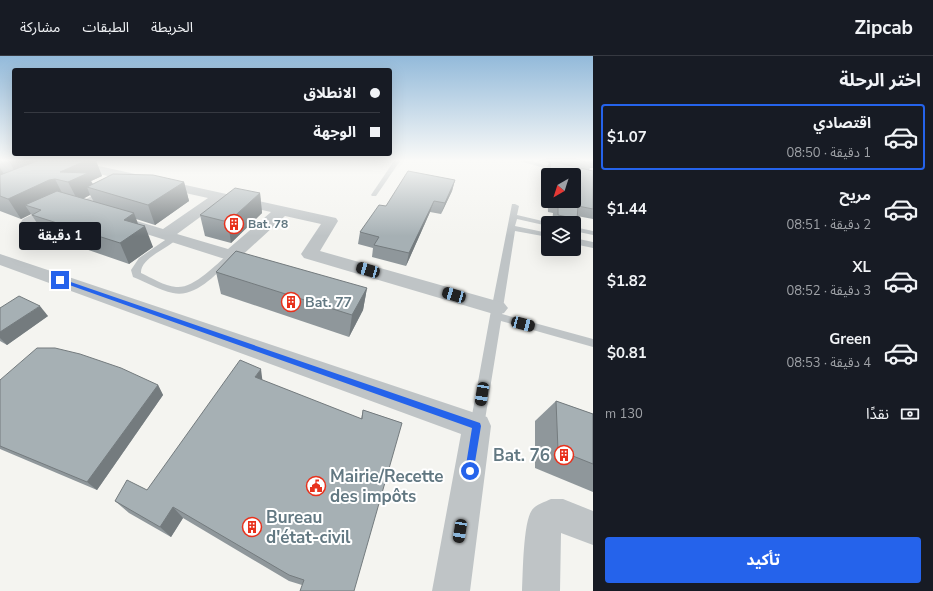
<!DOCTYPE html>
<html lang="ar">
<head>
<meta charset="utf-8">
<style>
  body { margin:0; font-family:"Nunito Sans","Noto Sans Arabic",sans-serif; background:#20242c; color:#f1f3f6; direction:rtl; height:100vh; display:flex; flex-direction:column; font-size:15px; white-space:nowrap }
  * { box-sizing:border-box; margin:0 }
  p { font-size:13px; color:#9ea1a6 }
  .icon { flex:none; width:22px; height:22px; fill:none; stroke:currentColor; stroke-width:2; stroke-linecap:round; stroke-linejoin:round }
  .map { position:relative; flex:1; overflow:hidden; direction:ltr }
  .sheet { display:flex; flex-direction:column; background:#171b24; width:340px }
  .sheet>* { flex:none }
  .guide { position:absolute; left:12px; top:12px; width:380px; height:88px; border-radius:4px; box-shadow:0 4px 16px #0002; direction:rtl; display:grid; align-content:center; height:88px; padding:0 12px; background:#171b24 }
  .needle { width:26px; rotate:219deg }
  .tools { position:absolute; left:541px; top:112px; display:grid; gap:8px }
  .tools a { display:grid; place-items:center; width:40px; height:40px; border-radius:4px; background:#171b24; box-shadow:0 4px 16px #0002; font-size:20px }
  .end { position:absolute; width:18px; height:18px; margin:-9px; border:5px solid #2563eb; background:#fff; box-shadow:0 0 0 2px #fff }
  .from { border-radius:50% }
  .bubble { position:absolute; height:28px; border-radius:4px; background:#171b24; box-shadow:0 4px 16px #0002; font-size:13px; font-weight:700; line-height:28px; text-align:center; direction:rtl }
  .car { position:absolute; width:12px; height:24px; margin:-12px -6px; border-radius:5px; box-shadow:0 0 3px 1px #0007; background:linear-gradient(#222 24%,#8ab4d8 0 40%,#222 0 76%,#8ab4d8 0 86%,#222 0) }
  .guide b { display:flex; align-items:center; gap:14px; height:38px; font-size:15px }
  .guide b+b { border-top:1px solid #363941 }
  .guide i { width:10px; height:10px; background:#f1f3f6 }
  ul { padding:0; list-style:none }
  li { display:flex; align-items:center; gap:12px; height:66px; margin:0 8px 6px; padding:0 4px; border:2px solid transparent; border-radius:4px }
  li div { flex:1 }
  li b { display:block; font-size:15px }
  li em { font-style:normal; font-weight:700 }
  li.selected { border-color:#2563eb }
  li>.icon { width:36px; height:36px; stroke-width:1.5 }
  h2 { padding:0 12px; font-size:18px; line-height:48px }
  .pay { display:flex; align-items:center; gap:10px; height:44px; padding:0 12px; font-size:15px }
  .pay p { margin-inline-start:auto }
  .button { display:flex; gap:8px; margin-top:auto; padding:8px 12px }
  .button a { flex:1; height:46px; border-radius:4px; background:#2563eb; color:#fff; font-size:16px; font-weight:700; line-height:46px; text-align:center }
  header { display:flex; align-items:center; gap:24px; box-sizing:border-box; height:56px; padding:0 20px; background:#171b24; border-bottom:1px solid #363941 }
  header strong { font-size:19px }
  nav { display:flex; gap:22px; margin-inline-start:auto; font-size:14px }
  main { display:flex; flex:1; min-height:0 }
  .map>svg:first-child { display:block }
  .lines { fill:none; stroke-linecap:round; stroke-linejoin:round }
  .lane { fill:#bfc4c6; fill-rule:evenodd }
  .street { fill:#bfc4c6; fill-rule:evenodd }
  .wall { fill:#8f979b; fill-rule:evenodd }
  .shaded-wall { fill:#747b7e }
  .building { fill:#a6b0b4; stroke:#747b7e }
  .route { fill:#2563eb }
  .labels { text-anchor:middle; stroke-width:4; stroke-linejoin:round; paint-order:stroke }
  .far-poi-label { font-size:12px; font-weight:bold; fill:#627882; stroke:#fff; text-anchor:start }
  .poi-label { font-size:14px; font-weight:bold; fill:#627882; stroke:#fff; text-anchor:start }
  .near-poi-label { font-size:17px; font-weight:bold; fill:#627882; stroke:#fff; text-anchor:start }
</style>
</head>
<body>
<header>
<strong>Zipcab</strong>
<nav><a>الخريطة</a><a>الطبقات</a><a>مشاركة</a></nav>
</header>
<main>
<section class="sheet">
<h2>اختر الرحلة</h2>
<ul>
<li class="selected"><svg class="icon" aria-label="car" viewBox="0 0 24 24"><path d="M5 17H2v-5l4-1 3-4h7l3 4 3 1v5h-3M9 17h6M6 11h13"/><circle cx="7" cy="17" r="2"/><circle cx="17" cy="17" r="2"/></svg><div><b>اقتصادي</b><p>1 دقيقة · 08:50</p></div><em>$1.07</em></li>
<li><svg class="icon" aria-label="car" viewBox="0 0 24 24"><path d="M5 17H2v-5l4-1 3-4h7l3 4 3 1v5h-3M9 17h6M6 11h13"/><circle cx="7" cy="17" r="2"/><circle cx="17" cy="17" r="2"/></svg><div><b>مريح</b><p>2 دقيقة · 08:51</p></div><em>$1.44</em></li>
<li><svg class="icon" aria-label="car" viewBox="0 0 24 24"><path d="M5 17H2v-5l4-1 3-4h7l3 4 3 1v5h-3M9 17h6M6 11h13"/><circle cx="7" cy="17" r="2"/><circle cx="17" cy="17" r="2"/></svg><div><b>XL</b><p>3 دقيقة · 08:52</p></div><em>$1.82</em></li>
<li><svg class="icon" aria-label="car" viewBox="0 0 24 24"><path d="M5 17H2v-5l4-1 3-4h7l3 4 3 1v5h-3M9 17h6M6 11h13"/><circle cx="7" cy="17" r="2"/><circle cx="17" cy="17" r="2"/></svg><div><b>Green</b><p>4 دقيقة · 08:53</p></div><em>$0.81</em></li>
</ul>
<div class="pay"><svg class="icon" aria-label="cash" viewBox="0 0 24 24"><path d="M3 7h18v10H3z"/><circle cx="12" cy="12" r="2"/></svg>نقدًا<p>130 m</p></div>
<div class="button"><a>تأكيد</a></div>
</section>
<div class="map">
<svg width="593" height="535" viewBox="0 0 593 535">
  <rect width="100%" height="100%" fill="#f4f4f0"/>
  <g class="lines">
    <!-- lane -->
    <g class="lane">
      <path d="M394,105H400L376,140H372L371,139Z"/>
      <path d="M520,105H532L565,115L562,117Z"/>
      <path d="M512,148H515L519,150L517,159L551,167H548V170L517,163L515,170L548,177V181L515,175L502,258L593,283V291L501,265L484,370L482,375L477,377L472,375L470,370L490,260Z"/>
      <path d="M574,171L593,175V179L574,175Z"/>
      <path d="M171,180H177L178,182C169,192 140,202 141,217C152,222 164,230 176,231C193,233 216,209 228,198H234L244,203L240,206L232,203C217,217 196,242 173,237C159,234 146,226 133,221L131,214L139,202Z"/>
      <path d="M574,182L593,186V192L574,188Z"/>
    </g>
    <!-- street -->
    <g class="street">
      <path d="M67,105H76L336,162L338,165L320,195L504,247L508,252L504,257L497,259L304,202L301,198L321,168L285,160L237,204L231,205L112,167L109,164L112,161L117,159L163,173L208,142L67,111L65,108ZM222,145L271,156L228,193L177,178Z"/>
      <path d="M120,126L125,127L127,130L125,133L85,155L80,156L67,153L29,171L23,169L21,166L23,163L60,145L65,144L78,147Z"/>
      <path d="M0,198L487,361L491,370L470,535H432L461,378L0,209Z"/>
      <path d="M551,443H563L593,455V489L561,477L560,535H522C523,518 523,466 532,454C536,448 545,446 551,443Z"/>
    </g>
  </g>
  <!-- wall -->
  <g class="wall">
    <path d="M0,105H96L102,120L91,125L93,128L184,126L189,145L155,169L136,163L137,168L153,191L129,208L45,179L31,158L21,163L0,155ZM90,139L94,146L83,143Z"/>
    <path d="M546,105H593V112H590L589,114L593,115V163L577,160V163L574,168V167H552L553,157L548,156L546,113L549,107L546,106ZM548,119H574V145H548Z"/>
    <path d="M455,124L452,135L441,158L430,156L406,210L372,201L373,192L358,188L360,176L386,150Z"/>
    <path d="M260,137L262,157L231,187L205,180L200,159Z"/>
    <path d="M216,216L367,232L363,254L349,281L221,238Z"/>
    <path d="M0,252L48,260L7,289L0,285Z"/>
    <path d="M0,324L158,329L163,339L97,434L0,393Z"/>
    <path d="M262,324L361,363L363,354L402,367L302,529L289,525L183,462L171,481L129,457L115,445L147,434Z"/>
    <path d="M556,345L593,358V436L535,412V365Z"/>
  </g>
  <!-- shaded-wall -->
  <g class="shaded-wall">
    <path d="M9,105H55L19,123Z"/>
    <path d="M85,105H96L102,120L91,125L95,133L87,131L90,139L78,145L68,126L60,116Z"/>
    <path d="M0,112L10,127L0,131Z"/>
    <path d="M55,123L65,143L25,149L31,158L21,163L8,143L49,124Z"/>
    <path d="M455,124L452,135L441,158L445,147Z"/>
    <path d="M184,126L189,145L155,169L148,149Z"/>
    <path d="M260,137L262,157L231,187L228,166Z"/>
    <path d="M434,145L430,156L406,210L409,197Z"/>
    <path d="M134,157L140,173L145,170L153,191L129,208L120,187L124,164Z"/>
    <path d="M367,232L363,254L349,281L352,259Z"/>
    <path d="M40,250L48,260L7,289L0,282V276Z"/>
    <path d="M261,313L263,329L255,321Z"/>
    <path d="M158,329L163,339L97,434L87,426Z"/>
    <path d="M173,451L183,462L171,481L160,471Z"/>
  </g>
  <!-- building -->
  <g class="building">
    <path d="M37,105H85L60,116L88,117L68,126L55,123L49,124L8,143L0,140V119Z"/>
    <path d="M550,105L593,115V153L578,150L577,163L558,159V148H553V145H574V119H551Z"/>
    <path d="M583,105H592L593,108Z"/>
    <path d="M408,115L455,124L445,147L434,145L409,197L374,189L379,181L360,176L379,149L386,150Z"/>
    <path d="M113,118L153,119L184,126L148,149L87,131Z"/>
    <path d="M235,132L260,137L228,166L200,159Z"/>
    <path d="M57,135L134,157L124,164L145,170L120,187L32,159L41,154L25,149Z"/>
    <path d="M236,195L367,232L352,259L216,216Z"/>
    <path d="M19,240L40,250L0,276V252Z"/>
    <path d="M37,292H55L80,298L121,312L158,329L87,426L0,390V324Z"/>
    <path d="M240,304L261,313L255,321L362,363L363,354L402,367L354,535H300L304,524L289,519L173,451L160,471L115,445L127,424L147,434Z"/>
    <path d="M556,345L593,358V408L558,394Z"/>
  </g>
  <!-- sky -->
  <linearGradient id="sky" x2="0" y2="1"><stop stop-color="#93bada"/><stop offset="0.58" stop-color="#fafaf8"/><stop offset="1" stop-color="#fafaf8" stop-opacity="0"/></linearGradient>
  <rect width="593" height="180" fill="url(#sky)"/>
  <!-- route -->
  <path class="route" d="M58,223H62L480,367L481,370L473,418L470,419L466,418L465,415L472,372L58,225Z"/>
  <!-- icons -->
  <defs>
    <g id="building-ring" transform="scale(1)"><circle r="9.5" fill="#fff" stroke="#e8311c" stroke-width="1.5"/><path d="M-4-6H4V6H1V3H-1V6H-4ZM-2.5-4.3h1.7v1.8h-1.7ZM.8-4.3h1.7v1.8H.8ZM-2.5-1h1.7V.8h-1.7ZM.8-1h1.7V.8H.8Z" fill="#e8311c"/></g>
    <g id="civic-ring" transform="scale(1)"><circle r="9.5" fill="#fff" stroke="#e8311c" stroke-width="1.5"/><path d="M-.6-6.5H3V-4.5H.6V-3L4-1V1h2V6H-6V1h2V-1L-.6-3ZM-1.2 2.5V6h2.4V2.5Z" fill="#e8311c"/></g>
  </defs>
  <g fill-rule="evenodd">
    <use href="#building-ring" x="234" y="168"/>
    <use href="#building-ring" x="291" y="246"/>
    <use href="#building-ring" x="564" y="399"/>
    <use href="#civic-ring" x="316" y="430"/>
    <use href="#building-ring" x="252" y="471"/>
  </g>
  <g class="labels">
    <!-- far-poi labels -->
    <g class="far-poi-label">
      <text x="248" y="172">Bat. 78</text>
    </g>
    <!-- poi labels -->
    <g class="poi-label">
      <text x="305" y="251">Bat. 77</text>
    </g>
    <!-- near-poi labels -->
    <g class="near-poi-label">
      <text x="550" y="405" text-anchor="end">Bat. 76</text>
      <text x="330" y="426">Mairie/Recette<tspan x="330" dy="20">des impôts</tspan></text>
      <text x="266" y="467">Bureau<tspan x="266" dy="20">d'état-civil</tspan></text>
    </g>
  </g>
</svg>
<div class="tools">
<a><svg class="needle" viewBox="-14 -14 28 28"><path d="M0-13l5 13h-10z" fill="#e53935"/><path d="M0 13l5-13h-10z" fill="#9ea1a6"/></svg></a>
<a><svg class="icon" aria-label="layers" viewBox="0 0 24 24"><path d="M12 4l9 5-9 5-9-5zM3 14l9 5 9-5"/></svg></a>
</div>
<i class="end from" style="left:470px;top:415px"></i>
<i class="end" style="left:60px;top:224px"></i>
<div class="bubble" style="left:19px;top:166px;width:82px">1 دقيقة</div>
<i class="car" style="left:368px;top:214px;rotate:286deg"></i>
<i class="car" style="left:454px;top:239px;rotate:286deg"></i>
<i class="car" style="left:523px;top:268px;rotate:105deg"></i>
<i class="car" style="left:482px;top:338px;rotate:189deg"></i>
<i class="car" style="left:460px;top:475px;rotate:189deg"></i>
<div class="guide">
<b><i class="from"></i>الانطلاق</b>
<b><i></i>الوجهة</b>
</div>
</div>
</main>
</body>
</html>
